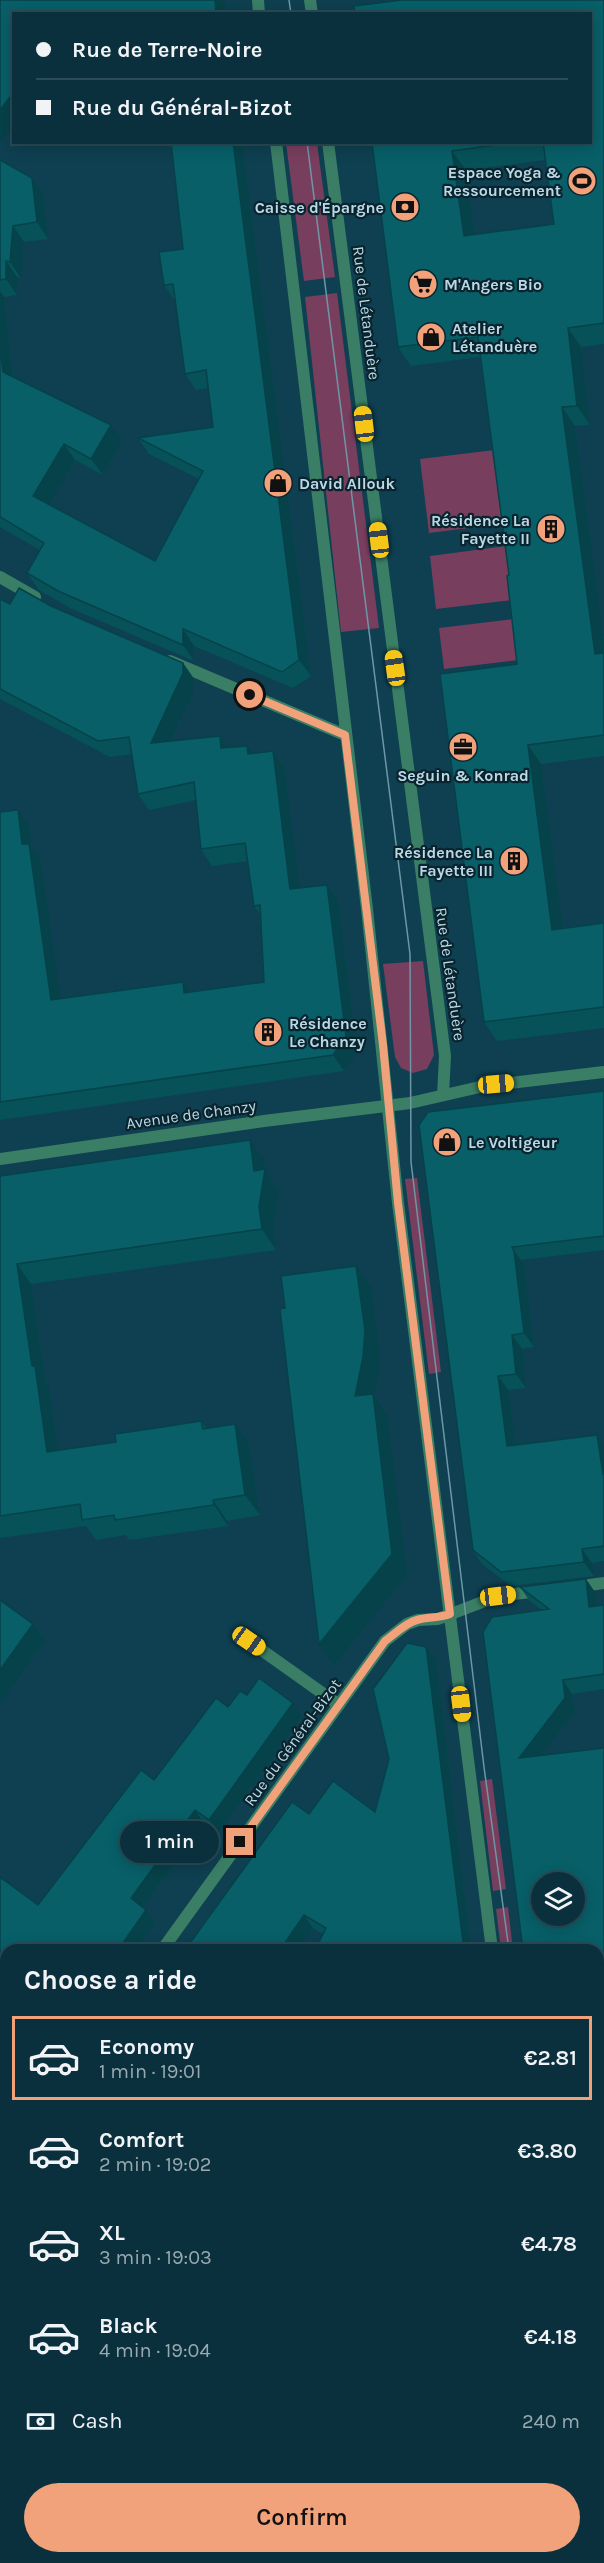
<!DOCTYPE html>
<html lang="en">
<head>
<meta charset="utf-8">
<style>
  body { margin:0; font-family:Karla,sans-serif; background:#183c48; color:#f1f3f6; height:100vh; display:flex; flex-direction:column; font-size:22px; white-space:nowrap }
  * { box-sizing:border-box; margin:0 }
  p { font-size:20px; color:#99a9b0 }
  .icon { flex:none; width:33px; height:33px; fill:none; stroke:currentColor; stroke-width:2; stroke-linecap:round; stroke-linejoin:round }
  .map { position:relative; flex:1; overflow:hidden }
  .details { position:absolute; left:0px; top:1944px; width:604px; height:620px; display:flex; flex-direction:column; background:#0a303d; border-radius:18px 18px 0 0; box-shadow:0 3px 15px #0003,0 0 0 2px #2a4b57 }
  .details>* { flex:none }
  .hud { position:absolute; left:12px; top:12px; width:580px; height:132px; border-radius:0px; box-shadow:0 3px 15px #0003,0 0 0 2px #2a4b57; display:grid; align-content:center; height:132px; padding:0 24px; background:#0a303d }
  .controls { position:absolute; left:531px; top:1872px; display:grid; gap:12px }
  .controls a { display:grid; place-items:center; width:54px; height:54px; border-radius:50%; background:#0a303d; box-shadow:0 3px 15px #0003,0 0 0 2px #2a4b57; font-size:30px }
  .end { position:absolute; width:27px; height:27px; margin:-14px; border:8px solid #f1a27b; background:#111; box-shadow:0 0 0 3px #111 }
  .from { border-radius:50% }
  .bubble { position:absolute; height:42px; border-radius:21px; background:#0a303d; box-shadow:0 3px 15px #0003,0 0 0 2px #2a4b57; font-size:20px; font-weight:600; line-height:42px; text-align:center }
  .car { position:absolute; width:18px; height:36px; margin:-18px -9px; border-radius:8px; box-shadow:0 0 4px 2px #0007; background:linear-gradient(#f5c518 24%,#345 0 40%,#f5c518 0 76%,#345 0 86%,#f5c518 0) }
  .hud b { display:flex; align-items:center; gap:21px; height:57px; font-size:22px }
  .hud b+b { border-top:2px solid #2a4b57 }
  .hud i { width:15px; height:15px; background:#f1f3f6 }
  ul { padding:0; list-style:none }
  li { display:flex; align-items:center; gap:18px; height:84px; margin:0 12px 9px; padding:0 12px; border:3px solid transparent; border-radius:0px }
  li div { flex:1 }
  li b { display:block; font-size:22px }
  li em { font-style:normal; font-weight:600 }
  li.on { border-color:#f1a27b }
  li>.icon { width:54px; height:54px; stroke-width:1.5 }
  h2 { padding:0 24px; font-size:27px; line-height:72px }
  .pay { display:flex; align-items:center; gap:15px; height:66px; padding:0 24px; font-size:22px }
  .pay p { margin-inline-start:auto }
  .cta { display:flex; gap:12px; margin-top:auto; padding:12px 24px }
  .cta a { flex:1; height:69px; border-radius:36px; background:#f1a27b; color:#111; font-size:24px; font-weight:600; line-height:69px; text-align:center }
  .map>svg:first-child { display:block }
  .green { fill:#783e5e }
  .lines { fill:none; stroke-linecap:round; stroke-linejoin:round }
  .service { stroke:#3a7e65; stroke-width:12 }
  .minor { stroke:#3a7e65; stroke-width:12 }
  .tram { stroke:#6f96a5; stroke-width:1.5 }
  .wall { fill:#075259; fill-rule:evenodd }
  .shaded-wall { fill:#064249 }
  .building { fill:#085f68; stroke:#064249; stroke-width:1.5; fill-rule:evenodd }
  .route { stroke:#f1a27b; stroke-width:8 }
  .labels { text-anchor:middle; stroke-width:4.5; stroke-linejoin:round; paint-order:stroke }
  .poi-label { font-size:16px; font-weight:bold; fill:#bad8e6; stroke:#0a242e; text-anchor:start }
  .street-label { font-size:16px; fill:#bad8e6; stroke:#0a242e }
</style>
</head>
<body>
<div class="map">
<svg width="604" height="2563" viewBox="0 0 604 2563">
  <rect width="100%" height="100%" fill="#0e4051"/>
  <!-- green -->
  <g class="green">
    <path d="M286,143H317L335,277L304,281Z"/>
    <path d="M337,293L379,628L341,632L305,297Z"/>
    <path d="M503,449L511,523L429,533L420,459Z"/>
    <path d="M514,545L520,599L436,609L430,556Z"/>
    <path d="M523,618L527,659L444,669L439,628Z"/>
    <path d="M423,961L434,1055L427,1069L413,1073L401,1068L395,1057L383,964Z"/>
    <path d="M417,1178L441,1372L429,1374L405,1179Z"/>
    <path d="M492,1779L506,1889L493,1891L480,1781Z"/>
    <path d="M508,1907L513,1950H501L496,1909Z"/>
  </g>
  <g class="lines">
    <!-- service -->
    <path class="service" d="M249,1641L339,1705"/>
    <!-- minor -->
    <g class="minor">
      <path d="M258,0L259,14"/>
      <path d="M310,0L312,14"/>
      <path d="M276,142L367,909L398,1203L492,1950"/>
      <path d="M328,142L445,1056L443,1095"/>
      <path d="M0,577L35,597"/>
      <path d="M170,661L345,735"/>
      <path d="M0,1159L264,1121L410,1103L484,1086L604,1072"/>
      <path d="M575,1587L604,1583"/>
      <path d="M162,1950L385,1641L407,1624L418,1620L438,1619L498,1596L540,1591"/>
      <path d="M598,2030H604"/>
      <path d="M0,2175L6,2167"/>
      <path d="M598,2385H604"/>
      <path d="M568,2558L569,2563"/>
      <path d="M587,2558L588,2563"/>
      <path d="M0,2560L8,2558"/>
    </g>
    <!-- tram -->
    <g class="tram">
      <path d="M289,0L291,14"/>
      <path d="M307,142L410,954L411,1162L484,1767L509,1950"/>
    </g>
  </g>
  <!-- wall -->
  <g class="wall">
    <path d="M604,0V344L581,347L590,425L575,426L604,641V756L541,764L563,928L604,923V1028L497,1041L484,1022L517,664L509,575L480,357L411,366L398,347L372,142H591ZM545,160L554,224L474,235L466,170Z"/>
    <path d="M167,142H242L311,676L293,688L194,646V661L70,608L39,590L27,573L40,550L0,527V160L32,178L43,194L48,239L24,242L21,278L17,277V295L4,297L13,377L122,441L103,475L75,460L49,504L155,561L199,479L149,454L138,438L213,427L208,388L196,390L185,374L175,301L164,285L183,249L172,150Z"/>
    <path d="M0,599L10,604L51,606L183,663L194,679V690L170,741L228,747L252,754L273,751L284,767L299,888L338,901L357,1054L344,1071L0,1120V812L29,826L31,847L41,860L60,999L183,982L189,992L264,982L261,915L254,906L248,861L212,866L201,849L196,800L149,810L138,794L132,754L110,757L0,699Z"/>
    <path d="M604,1091V1250L521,1260L524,1264L534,1347L522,1349L526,1388L508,1390L515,1445L597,1435L604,1445V1561L592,1563L594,1576L511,1586L482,1564L473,1550L419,1125Z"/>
    <path d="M264,1160L265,1169L279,1190L273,1227L276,1250L31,1284L45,1380L49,1386L58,1450L116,1442L201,1421L206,1428L249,1444L260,1515L227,1521L228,1526L129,1540L126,1535L96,1540L86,1526L0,1538V1176Z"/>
    <path d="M520,1587L595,1592L597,1606L604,1605V1689L572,1694L575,1712L541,1755L604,1748V2004L598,2005V1950H523L542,1610L529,1600Z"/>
    <path d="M436,1660L471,1950H315L323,1934L313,1928L298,1950H185L309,1814L375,1812Z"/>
    <path d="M247,1695L293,1703L302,1716L218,1833L204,1823L143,1907L155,1923L136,1950H6V2118L0,2127V2030H3L4,2026L2,2024L0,2025V1877L38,1905L154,1780L228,1707Z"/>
    <path d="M598,2069H604V2145L598,2146Z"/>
    <path d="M6,2194V2507L0,2516V2449L4,2446V2444H0V2203Z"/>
    <path d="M63,2558H469L424,2563H47Z"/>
  </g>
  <!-- shaded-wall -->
  <g class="shaded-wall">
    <path d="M215,0H224L226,14H216Z"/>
    <path d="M14,92V123L0,142V110Z"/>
    <path d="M233,142H242L311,676L299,660Z"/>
    <path d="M452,151L466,170L477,255L464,236Z"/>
    <path d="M32,178L43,194L48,239L37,222Z"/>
    <path d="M13,226L24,242L21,278L10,262Z"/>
    <path d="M6,261L17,277V295L6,279Z"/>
    <path d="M0,291L4,297L14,388L3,372L0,345Z"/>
    <path d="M568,328L581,347L590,425L577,406Z"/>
    <path d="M562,407L575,426L604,641V667L595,654Z"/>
    <path d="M111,425L122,441L103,475L91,459Z"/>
    <path d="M64,444L75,460L45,512L33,496Z"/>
    <path d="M183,629L194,646V661L183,645Z"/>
    <path d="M183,663L194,679V690L162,759L151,743Z"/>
    <path d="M220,736L231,752L221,748Z"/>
    <path d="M528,745L541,764L566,949L552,930Z"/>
    <path d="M247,746L258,762L248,754Z"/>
    <path d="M273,751L284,767L302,905L290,889Z"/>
    <path d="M18,810L29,826L31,847L41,860L63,1017L51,1000L22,844Z"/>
    <path d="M327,885L338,901L357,1054L344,1071L333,1055Z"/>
    <path d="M183,982L194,999L184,993Z"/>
    <path d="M250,1140L264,1160L265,1169L279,1190L273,1227L276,1250L262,1229Z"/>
    <path d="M514,1251L524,1264L534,1347L524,1333Z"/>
    <path d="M17,1264L31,1284L45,1380L49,1386L61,1472L47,1452L32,1366Z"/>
    <path d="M356,1266L371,1287L379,1351L378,1378L374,1396L387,1415L407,1575L334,1665L319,1644L355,1396Z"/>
    <path d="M512,1335L522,1349L526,1388L516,1374Z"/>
    <path d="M498,1376L508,1390L517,1460L507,1446Z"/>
    <path d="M235,1424L249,1444L260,1515L245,1495Z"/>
    <path d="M597,1435L604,1445V1475L603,1474Z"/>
    <path d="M213,1500L227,1521L228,1526L214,1505Z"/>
    <path d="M582,1549L592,1563L594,1576L584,1562Z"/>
    <path d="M586,1579L595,1592L599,1621L589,1607Z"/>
    <path d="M33,1624L45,1641L0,1703V1670Z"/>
    <path d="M426,1647L436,1660L471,1950H464Z"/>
    <path d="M563,1680L572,1694L575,1712L529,1771L519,1758Z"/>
    <path d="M293,1703L302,1716L218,1833L209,1820Z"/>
    <path d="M195,1810L204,1823L140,1911L131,1898Z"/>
    <path d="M146,1910L155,1923L136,1950H118Z"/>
    <path d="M304,1915L313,1928L298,1950H280Z"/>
    <path d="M6,2093V2118L0,2127V2101Z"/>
    <path d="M6,2480V2507L0,2516V2489Z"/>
    <path d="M402,2558H406L410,2563H401Z"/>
    <path d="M530,2558H537L538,2563H531Z"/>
  </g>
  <!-- building -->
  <g class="building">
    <path d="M0,0H215L216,14H14V92L0,110Z"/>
    <path d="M402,0H604V323L568,328L577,406L562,407L595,654L604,653V735L528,745L552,930L604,923V1007L484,1022L440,674L517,664L507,576L509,575L478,337L398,347L372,142H517L452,151L464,236L554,224L543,142H591V14H355L354,6Z"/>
    <path d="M171,142H233L299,660L282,672L183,629V645L58,591L27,573L44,543L0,517V345L3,372L111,425L91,459L64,444L33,496L155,561L203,471L138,438L213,427L206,370L185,374L173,284L164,285L159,252L183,249Z"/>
    <path d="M0,160L32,178L37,222L13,226L10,262L6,261V279L0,280Z"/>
    <path d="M19,588L51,606L183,663V673L151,743L220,736L221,748L247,746L248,754L273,751L290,889L327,885L346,1037L333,1055L0,1102V812L18,810L22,844H29L51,1000L183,982L184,993L264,982L260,905L254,906L245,843L201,849L194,782L138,794L129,737L98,741L0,689V599L10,604Z"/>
    <path d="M604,1091V1236L512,1247L514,1251L524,1333L512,1335L516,1374L498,1376L507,1446L597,1435L603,1474H604V1546L582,1549L584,1562L501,1572L473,1550L419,1125L428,1112Z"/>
    <path d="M250,1140L254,1171L265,1169L259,1207L262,1229L17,1264L32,1366H35L47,1452L116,1442L115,1434L156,1428L201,1421L203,1429L235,1424L245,1495L213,1500L214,1505L115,1520L114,1515L82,1520L80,1504L0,1516V1176Z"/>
    <path d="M356,1266L365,1330L363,1357L355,1396L373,1394L392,1554L319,1644L280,1309L285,1308L281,1276Z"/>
    <path d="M586,1579L589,1607L604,1605V1674L563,1680L565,1698L519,1758L604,1748V1989L598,1990V1950H523L483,1632L492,1617L549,1609L520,1587ZM542,1882H574V1916H542Z"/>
    <path d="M0,1600L33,1624L0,1670Z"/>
    <path d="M407,1643L426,1647L464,1950H315L326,1928L304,1915L280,1950H185L292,1802L309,1814L333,1781L375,1812L389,1759L373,1689Z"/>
    <path d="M259,1678L293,1703L209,1820L195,1810L131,1898L146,1910L118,1950H6V2093L0,2101V2030H3L5,2025L2,2018L0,2016V1877L38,1905L141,1770L154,1780L216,1698L228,1707L240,1691L247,1695Z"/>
    <path d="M598,2069H604V2127L598,2128Z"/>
    <path d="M6,2194V2480L0,2489V2449L4,2446V2438L0,2435V2203Z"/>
    <path d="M63,2558H402L401,2563H47Z"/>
    <path d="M472,2558H530L531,2563H473Z"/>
  </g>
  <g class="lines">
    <!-- route -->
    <path class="route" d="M240,1842L385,1641C395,1634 405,1623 417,1620C428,1617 439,1618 450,1614L398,1203L383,1045L345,735L250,695"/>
  </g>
  <!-- icons -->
  <defs>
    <g id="stadium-disc" transform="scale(1.5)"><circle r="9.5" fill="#f1a27b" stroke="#0a242e"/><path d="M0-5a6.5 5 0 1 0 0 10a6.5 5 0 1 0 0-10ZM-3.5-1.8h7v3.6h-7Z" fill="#111"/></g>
    <g id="bank-disc" transform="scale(1.5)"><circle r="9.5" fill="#f1a27b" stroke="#0a242e"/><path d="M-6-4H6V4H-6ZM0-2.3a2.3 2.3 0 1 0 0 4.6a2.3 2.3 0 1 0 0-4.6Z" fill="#111"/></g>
    <g id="supermarket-disc" transform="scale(1.5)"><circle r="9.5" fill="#f1a27b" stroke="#0a242e"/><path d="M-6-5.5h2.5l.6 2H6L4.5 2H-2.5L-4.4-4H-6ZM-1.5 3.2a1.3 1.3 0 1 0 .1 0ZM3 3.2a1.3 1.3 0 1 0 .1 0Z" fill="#111"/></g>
    <g id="shop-disc" transform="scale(1.5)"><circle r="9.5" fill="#f1a27b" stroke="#0a242e"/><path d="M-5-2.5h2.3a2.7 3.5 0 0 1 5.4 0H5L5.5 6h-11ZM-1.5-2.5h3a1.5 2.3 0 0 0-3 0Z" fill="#111"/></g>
    <g id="building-disc" transform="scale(1.5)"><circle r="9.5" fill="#f1a27b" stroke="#0a242e"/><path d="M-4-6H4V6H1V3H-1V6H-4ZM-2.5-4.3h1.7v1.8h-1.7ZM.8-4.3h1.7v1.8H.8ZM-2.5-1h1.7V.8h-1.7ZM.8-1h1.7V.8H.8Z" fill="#111"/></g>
    <g id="office-disc" transform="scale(1.5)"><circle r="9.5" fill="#f1a27b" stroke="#0a242e"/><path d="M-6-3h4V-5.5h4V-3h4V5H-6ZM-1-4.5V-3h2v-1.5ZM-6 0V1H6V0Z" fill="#111"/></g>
  </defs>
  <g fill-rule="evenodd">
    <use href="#stadium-disc" x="582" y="181"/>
    <use href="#bank-disc" x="405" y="207"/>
    <use href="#supermarket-disc" x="423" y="284"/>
    <use href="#shop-disc" x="431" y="337"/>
    <use href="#shop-disc" x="278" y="483"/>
    <use href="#building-disc" x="551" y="529"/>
    <use href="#office-disc" x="463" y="747"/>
    <use href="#building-disc" x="514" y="861"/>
    <use href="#building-disc" x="268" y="1032"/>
    <use href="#shop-disc" x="447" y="1142"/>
  </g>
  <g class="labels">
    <!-- poi labels -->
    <g class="poi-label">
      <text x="561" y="178" text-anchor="end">Espace Yoga &amp;<tspan x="561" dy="18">Ressourcement</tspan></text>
      <text x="384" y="213" text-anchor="end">Caisse d'Épargne</text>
      <text x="444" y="290">M'Angers Bio</text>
      <text x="452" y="334">Atelier<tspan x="452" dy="18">Létanduère</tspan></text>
      <text x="299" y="489">David Allouk</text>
      <text x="530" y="526" text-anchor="end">Résidence La<tspan x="530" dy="18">Fayette II</tspan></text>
      <text x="463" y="781" text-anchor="middle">Seguin &amp; Konrad</text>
      <text x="493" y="858" text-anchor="end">Résidence La<tspan x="493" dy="18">Fayette III</tspan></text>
      <text x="289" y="1029">Résidence<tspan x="289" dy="18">Le Chanzy</tspan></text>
      <text x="468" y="1148">Le Voltigeur</text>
    </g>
    <!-- street labels -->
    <g class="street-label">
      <text transform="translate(367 313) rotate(83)" y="6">Rue de Létanduère</text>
      <text transform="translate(451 974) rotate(82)" y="6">Rue de Létanduère</text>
      <text transform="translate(191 1114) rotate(-8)" y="6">Avenue de Chanzy</text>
      <text transform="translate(292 1742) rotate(-54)" y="6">Rue du Général-Bizot</text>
    </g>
  </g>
</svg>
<div class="controls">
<a><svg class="icon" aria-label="layers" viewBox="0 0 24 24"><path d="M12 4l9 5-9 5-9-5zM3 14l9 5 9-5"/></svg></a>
</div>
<i class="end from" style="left:250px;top:695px"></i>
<i class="end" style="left:240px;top:1842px"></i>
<div class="bubble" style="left:120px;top:1821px;width:99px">1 min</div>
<i class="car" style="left:364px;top:424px;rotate:353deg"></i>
<i class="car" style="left:379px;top:540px;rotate:353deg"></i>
<i class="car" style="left:395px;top:668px;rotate:352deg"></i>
<i class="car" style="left:496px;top:1084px;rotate:85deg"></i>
<i class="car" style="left:498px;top:1596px;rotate:83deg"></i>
<i class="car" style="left:249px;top:1641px;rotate:125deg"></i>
<i class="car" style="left:461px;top:1704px;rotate:173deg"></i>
<div class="hud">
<b><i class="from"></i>Rue de Terre-Noire</b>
<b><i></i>Rue du Général-Bizot</b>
</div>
<section class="details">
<h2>Choose a ride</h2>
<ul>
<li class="on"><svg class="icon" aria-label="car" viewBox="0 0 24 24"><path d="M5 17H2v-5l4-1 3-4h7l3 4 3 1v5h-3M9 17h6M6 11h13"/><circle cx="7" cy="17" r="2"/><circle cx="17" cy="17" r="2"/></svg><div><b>Economy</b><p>1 min · 19:01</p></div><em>€2.81</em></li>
<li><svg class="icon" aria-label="car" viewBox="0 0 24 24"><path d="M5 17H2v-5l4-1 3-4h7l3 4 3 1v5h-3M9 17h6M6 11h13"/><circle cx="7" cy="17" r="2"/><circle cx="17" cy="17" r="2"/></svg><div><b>Comfort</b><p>2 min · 19:02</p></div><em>€3.80</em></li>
<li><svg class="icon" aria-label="car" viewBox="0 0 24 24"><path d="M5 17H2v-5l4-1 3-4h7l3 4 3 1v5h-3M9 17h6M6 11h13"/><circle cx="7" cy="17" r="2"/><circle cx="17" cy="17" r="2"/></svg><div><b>XL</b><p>3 min · 19:03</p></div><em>€4.78</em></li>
<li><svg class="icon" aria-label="car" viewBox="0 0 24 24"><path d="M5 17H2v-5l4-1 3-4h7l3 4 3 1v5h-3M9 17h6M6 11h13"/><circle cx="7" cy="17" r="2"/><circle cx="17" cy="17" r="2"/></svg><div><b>Black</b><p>4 min · 19:04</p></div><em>€4.18</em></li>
</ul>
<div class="pay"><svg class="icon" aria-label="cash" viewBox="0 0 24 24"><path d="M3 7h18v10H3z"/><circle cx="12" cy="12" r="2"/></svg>Cash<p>240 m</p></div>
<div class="cta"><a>Confirm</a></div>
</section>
</div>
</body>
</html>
